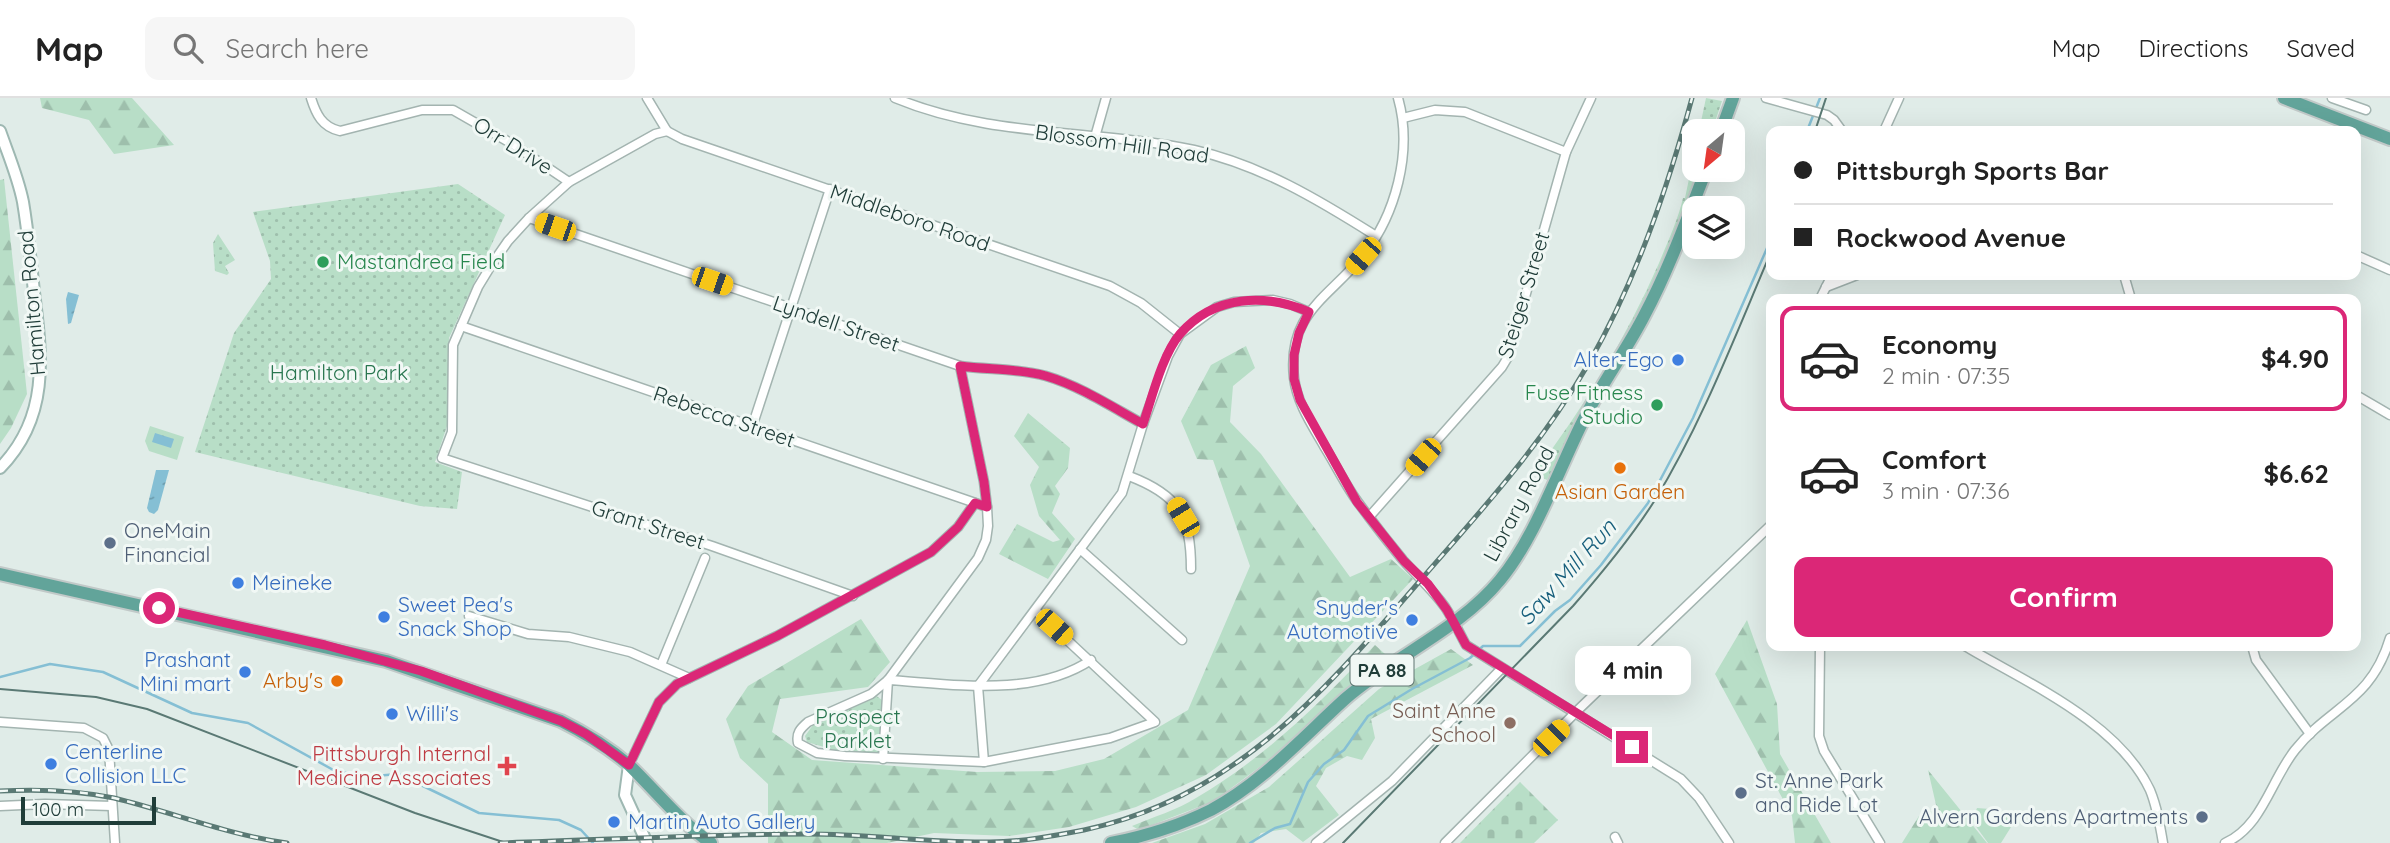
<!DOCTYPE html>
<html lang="en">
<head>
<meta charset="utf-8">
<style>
  body { margin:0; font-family:Quicksand,sans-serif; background:#f6f6f6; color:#222; height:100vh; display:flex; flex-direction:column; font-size:26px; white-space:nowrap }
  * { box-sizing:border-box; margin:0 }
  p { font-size:23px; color:#767676 }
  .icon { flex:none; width:38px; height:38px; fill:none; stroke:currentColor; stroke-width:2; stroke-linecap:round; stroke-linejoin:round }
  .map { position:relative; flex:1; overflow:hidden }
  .drawer { position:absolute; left:1766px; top:196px; width:595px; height:357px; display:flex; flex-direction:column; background:#fff; border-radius:14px; box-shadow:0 7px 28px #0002 }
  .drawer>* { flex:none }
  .top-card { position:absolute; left:1766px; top:28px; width:595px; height:154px; border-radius:14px; box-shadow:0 7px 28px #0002; display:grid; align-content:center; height:154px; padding:0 28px; background:#fff }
  .needle { width:46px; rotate:209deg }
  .fabs { position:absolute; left:1682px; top:21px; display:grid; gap:14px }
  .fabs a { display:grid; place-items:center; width:63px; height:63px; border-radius:14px; background:#fff; box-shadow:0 7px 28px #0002; font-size:35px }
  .scale { position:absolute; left:21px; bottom:18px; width:135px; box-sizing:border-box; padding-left:7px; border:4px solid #203d39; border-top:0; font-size:19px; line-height:24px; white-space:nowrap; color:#203d39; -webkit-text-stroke:5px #f1f8f5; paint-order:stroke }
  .end { position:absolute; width:32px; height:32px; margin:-16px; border:9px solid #db2777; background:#fff; box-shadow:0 0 0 4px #fff }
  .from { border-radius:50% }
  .bubble { position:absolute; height:49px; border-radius:14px; background:#fff; box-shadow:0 7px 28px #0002; font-size:23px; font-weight:700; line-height:49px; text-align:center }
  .car { position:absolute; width:21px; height:42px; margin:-21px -10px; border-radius:9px; box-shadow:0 0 5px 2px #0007; background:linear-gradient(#f5c518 24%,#345 0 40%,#f5c518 0 76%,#345 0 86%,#f5c518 0) }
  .top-card b { display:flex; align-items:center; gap:24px; height:66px; font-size:26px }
  .top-card b+b { border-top:2px solid #e0e0e0 }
  .top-card i { width:18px; height:18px; background:#222 }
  ul { padding:12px 0 0; list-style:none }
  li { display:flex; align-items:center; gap:21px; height:105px; margin:0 14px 10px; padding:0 14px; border:4px solid transparent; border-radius:14px }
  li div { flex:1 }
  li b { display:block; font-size:26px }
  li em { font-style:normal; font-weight:700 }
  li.active { border-color:#db2777 }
  li>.icon { width:63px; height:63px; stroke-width:1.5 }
  .primary-button { display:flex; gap:14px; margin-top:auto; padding:14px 28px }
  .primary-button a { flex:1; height:80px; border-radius:14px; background:#db2777; color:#fff; font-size:28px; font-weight:700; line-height:80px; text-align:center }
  header { display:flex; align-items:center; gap:42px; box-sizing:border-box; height:98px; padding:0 35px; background:#fff; border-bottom:2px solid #e0e0e0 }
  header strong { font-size:33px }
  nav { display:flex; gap:38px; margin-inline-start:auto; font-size:24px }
  .search { width:490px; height:63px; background:#f6f6f6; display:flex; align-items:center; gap:18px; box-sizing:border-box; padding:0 24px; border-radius:14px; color:#767676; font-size:26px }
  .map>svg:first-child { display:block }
  .grass { fill:#b8dec7 }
  .forest { fill:url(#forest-firs) }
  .cemetery { fill:url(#cemetery-stones) }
  .park { fill:url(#park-dots) }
  .water { fill:url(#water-ripples) }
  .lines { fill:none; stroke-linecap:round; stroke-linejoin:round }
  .stream { stroke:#85bfd4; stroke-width:2.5 }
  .street-casing { stroke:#a3b4b0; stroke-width:11 }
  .secondary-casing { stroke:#9eb8b2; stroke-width:14 }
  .primary-casing { stroke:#c1c9c8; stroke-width:16 }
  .street { stroke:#fff; stroke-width:8 }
  .secondary { stroke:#fff; stroke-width:10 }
  .primary { stroke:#62a49a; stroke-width:12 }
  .tram { stroke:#5a7974; stroke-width:2 }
  .rail-casing { stroke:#5a7974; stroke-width:5 }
  .rail { stroke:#f1f8f5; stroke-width:2.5; stroke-dasharray:8; stroke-linecap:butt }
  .route { stroke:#db2777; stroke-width:9 }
  .leisure-dot { fill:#2e9e5b; stroke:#f1f8f5; stroke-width:2.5 }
  .shop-dot { fill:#3f7fe0; stroke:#f1f8f5; stroke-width:2.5 }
  .food-dot { fill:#e8710a; stroke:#f1f8f5; stroke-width:2.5 }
  .service-dot { fill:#5c6f8a; stroke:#f1f8f5; stroke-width:2.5 }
  .education-dot { fill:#8d6e63; stroke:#f1f8f5; stroke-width:2.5 }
  .health-dot { fill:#e0444e; stroke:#f1f8f5; stroke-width:2.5 }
  .labels { text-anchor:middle; stroke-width:6; stroke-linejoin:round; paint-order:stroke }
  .shield { fill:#f1f8f5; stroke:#5f7571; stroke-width:2 }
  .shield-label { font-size:19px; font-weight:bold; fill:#203d39 }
  .street-label { font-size:21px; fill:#203d39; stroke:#f1f8f5 }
  .leisure-label { font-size:21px; fill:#27864d; stroke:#f1f8f5; text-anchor:start }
  .shop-label { font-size:21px; fill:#366cbe; stroke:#f1f8f5; text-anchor:start }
  .park-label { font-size:21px; fill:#28764f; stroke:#f1f8f5 }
  .food-label { font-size:21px; fill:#c56008; stroke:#f1f8f5 }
  .service-label { font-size:21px; fill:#4e5e75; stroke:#f1f8f5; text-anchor:start }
  .education-label { font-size:21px; fill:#785e54; stroke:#f1f8f5; text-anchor:end }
  .health-label { font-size:21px; fill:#be3a42; stroke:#f1f8f5; text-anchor:end }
  .water-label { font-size:23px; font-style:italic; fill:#175f7c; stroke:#f1f8f5 }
</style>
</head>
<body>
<header>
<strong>Map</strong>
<div class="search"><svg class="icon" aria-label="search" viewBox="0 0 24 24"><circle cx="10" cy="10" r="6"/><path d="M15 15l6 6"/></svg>Search here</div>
<nav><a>Map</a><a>Directions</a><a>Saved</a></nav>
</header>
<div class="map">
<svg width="2390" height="745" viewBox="0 0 2390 745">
  <defs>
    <pattern id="forest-firs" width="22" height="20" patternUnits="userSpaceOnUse" patternTransform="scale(1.75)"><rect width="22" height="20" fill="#b8dec7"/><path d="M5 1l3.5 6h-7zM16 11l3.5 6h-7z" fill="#9ebfac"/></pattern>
    <pattern id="cemetery-stones" width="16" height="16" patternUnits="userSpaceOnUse" patternTransform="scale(1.75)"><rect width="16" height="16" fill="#b8dec7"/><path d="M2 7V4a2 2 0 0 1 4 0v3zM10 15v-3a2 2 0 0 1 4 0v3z" fill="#9ebfac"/></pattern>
    <pattern id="park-dots" width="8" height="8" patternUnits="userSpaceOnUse" patternTransform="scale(1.75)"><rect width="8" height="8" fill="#b8dec7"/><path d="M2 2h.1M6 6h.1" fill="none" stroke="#9ebfac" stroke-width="1.8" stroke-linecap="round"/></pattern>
    <pattern id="water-ripples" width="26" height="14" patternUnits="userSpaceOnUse" patternTransform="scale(1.75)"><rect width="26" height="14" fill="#85bfd4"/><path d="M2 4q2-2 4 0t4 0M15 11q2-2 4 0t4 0" fill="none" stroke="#6c9cad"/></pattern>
  </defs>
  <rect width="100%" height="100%" fill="#e0ece8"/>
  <!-- grass -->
  <g class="grass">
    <path d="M150,328L184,339L177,362L149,353L145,343Z"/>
    <path d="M1977,710L1990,711L2016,721L2001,745H1988L1972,723Z"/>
  </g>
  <!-- forest -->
  <g class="forest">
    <path d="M40,0H132L174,47L114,56L89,22L42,10Z"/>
    <path d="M4,81L27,296L11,330L0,346V82Z"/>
    <path d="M1246,248L1255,270L1233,288L1230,324L1261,356L1350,479L1391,461L1413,481L1276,626L1206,677L1136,709L1069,729L1009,738L934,735L887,745H768V686L740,660L726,621L748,588L861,521L890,564L868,589L780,601L772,634L812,662L977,674L1055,673L1104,661L1188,612L1250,468L1213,362L1197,361L1181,323L1211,267Z"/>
    <path d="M1028,315L1070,350L1068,370L1055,388L1060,396L1052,415L1075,441L1048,481L999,456L1017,426L1053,444L1060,442L1039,418L1030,387L1039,369L1014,338Z"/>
    <path d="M1747,522L1777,606L1780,656L1831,745H1795L1792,718L1715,576Z"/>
    <path d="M1375,547L1385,556L1269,662L1214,703L1139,732L1132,728C1153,719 1177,712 1196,700C1267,658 1319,606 1375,547Z"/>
    <path d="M1451,551L1473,567L1371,621L1375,640L1362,662L1347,658L1326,670L1316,688L1339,717L1303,744L1286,731L1261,735L1254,745H1152L1205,726L1269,689L1379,591Z"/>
    <path d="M1928,672L1987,745H1902L1919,718L1937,711Z"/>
  </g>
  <!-- cemetery -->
  <path class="cemetery" d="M1520,684L1558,722L1534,745H1460Z"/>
  <!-- park -->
  <g class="park">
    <path d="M1706,0L1722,3L1712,33H1699Z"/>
    <path d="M1694,57V72H1699L1685,114L1644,207L1585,310L1547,382L1534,375C1584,310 1626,240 1659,165C1668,143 1678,122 1683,100H1685Z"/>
    <path d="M458,86L505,117L449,240L448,325L435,364L462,374L457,411L420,408L195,354L234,235L271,181L270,163L253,114Z"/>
    <path d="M218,136L235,162L225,168L229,175L227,177L215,173L213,145Z"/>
    <path d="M875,597L882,602L880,656L834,652L807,644L805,638L813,627Z"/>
  </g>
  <!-- water -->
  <g class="water">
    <path d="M68,194L79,197L71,225L68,226L66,201Z"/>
    <path d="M155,335L174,341L171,350L152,344Z"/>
    <path d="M156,372H169L158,412L154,416L149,414L147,410Z"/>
  </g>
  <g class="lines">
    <!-- stream -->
    <g class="stream">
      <path d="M1807,33L1820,0"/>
      <path d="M0,579L50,566L103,574L192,615L248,625L337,674L375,678L398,676L479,715L559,722L581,732L593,745"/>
      <path d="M1250,745L1275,730L1290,726L1308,684L1324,666L1344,652L1368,618L1412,591L1470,560L1483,548H1520L1555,513L1570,502L1601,467L1648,405L1693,320L1771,141"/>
    </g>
    <!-- street casing -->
    <g class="street-casing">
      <g id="street">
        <path d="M311,0C316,16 322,29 340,33L422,12H453L514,47L569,84"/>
        <path d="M647,0L667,33L682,41L1110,188L1141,205L1180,236"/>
        <path d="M895,0C991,40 1094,31 1194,52C1261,67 1319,102 1376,138"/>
        <path d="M1398,0C1413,53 1396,118 1361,160C1327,201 1287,216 1294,280C1297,305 1312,327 1324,348C1336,367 1346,389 1360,407C1374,426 1388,444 1403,462C1417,478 1433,492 1445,509C1453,521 1459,534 1466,547L1681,681L1699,700L1729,745"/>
        <path d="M1766,0L1827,17L1834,22L1842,33"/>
        <path d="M2332,0L2366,12"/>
        <path d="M1403,20L1435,12L1465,14L1566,54"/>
        <path d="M667,33L655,36L569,84L529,120L508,143L492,166L478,189L453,247L452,334L442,360L712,448L853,498"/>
        <path d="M1884,33L1899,0"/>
        <path d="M1095,39L1106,0"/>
        <path d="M529,120L960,268C989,272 1018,270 1046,278C1080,288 1112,309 1143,326"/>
        <path d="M2356,157L2390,172"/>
        <path d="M2124,177L2131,201"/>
        <path d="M1826,189L1857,177"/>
        <path d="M1820,201L1832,177"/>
        <path d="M461,228L987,409"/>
        <path d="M960,268L984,384L987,409L988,428L986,442L978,460L888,582L871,596L808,624C800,631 796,635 798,645L817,655L845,658L984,664L1110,640L1155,624L1036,513"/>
        <path d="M2356,297L2390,317"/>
        <path d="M752,329L830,91"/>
        <path d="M1129,378C1179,397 1191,418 1191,471"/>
        <path d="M1369,419L1502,269L1508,259L1566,54L1591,0"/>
        <path d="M1080,451L1182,542"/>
        <path d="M469,518L528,536L569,539L630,554L689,580"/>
        <path d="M1820,548L1819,638L1824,653L1880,745"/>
        <path d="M1965,548C2027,585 2118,624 2150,692C2157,709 2160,727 2163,745"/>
        <path d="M2252,548L2256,562L2310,636"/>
        <path d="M661,567L705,460"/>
        <path d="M0,624L84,630L103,640L109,652L115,745"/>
        <path d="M883,661L888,582C952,586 1034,600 1091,562"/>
        <path d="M984,664L978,588L1122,395L1143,326L1168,258L1180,236L1217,209L1234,204L1273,202L1290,206L1309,214"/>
        <path d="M629,667L659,604L677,586L777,538L931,454L958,429L975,405"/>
        <path d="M0,708L45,706L112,708"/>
        <path d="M1615,739L1618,745"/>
        <path d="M1316,745L1392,683L1502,570"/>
        <path d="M1445,745L1580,610L1771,427"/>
        <path d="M2225,745C2262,729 2271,682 2295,652C2330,608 2371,604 2390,540"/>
      </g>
    </g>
    <!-- secondary casing -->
    <g class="secondary-casing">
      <g id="secondary">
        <path d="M0,33C8,56 18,79 23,104C28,134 31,164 34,194C42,259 50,319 0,370"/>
        <path d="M629,667L625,697L647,745"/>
      </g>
    </g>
    <!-- primary casing -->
    <g class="primary-casing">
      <g id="primary">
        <path d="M2284,0L2390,41"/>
        <path d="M1721,33L1733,0"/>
        <path d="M0,476L386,563L561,623C585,635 608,649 629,667C656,693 680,724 711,745"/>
        <path d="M1111,745C1146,738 1179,728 1211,712C1262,685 1303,639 1345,601C1394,558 1459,532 1500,482C1534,441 1557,376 1581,327C1599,289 1625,255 1644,218C1669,171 1687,121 1706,72"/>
      </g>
    </g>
    <!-- street -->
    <use href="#street" class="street"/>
    <!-- secondary -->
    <use href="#secondary" class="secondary"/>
    <!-- primary -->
    <use href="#primary" class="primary"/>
    <!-- tram -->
    <g class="tram">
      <path d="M1815,33L1826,0"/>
      <path d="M0,591L96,599L147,611L415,715L506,745"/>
      <path d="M1343,745L1573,508C1602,475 1631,440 1655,402C1702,325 1735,238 1771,154"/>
    </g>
    <!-- rail casing -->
    <g class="rail-casing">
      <g id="rail">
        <path d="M0,693C38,691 76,692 114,700C172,714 228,737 287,745"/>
        <path d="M500,745C602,742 705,736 808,736C869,736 929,745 990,744C1021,744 1053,738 1084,732C1238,699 1327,590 1425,477C1486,407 1542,346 1589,265C1636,182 1667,92 1692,0"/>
      </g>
    </g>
    <!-- rail -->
    <use href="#rail" class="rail"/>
  </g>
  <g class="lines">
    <!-- route -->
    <path class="route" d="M159,510L325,547L421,573L561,623L586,636L629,667L659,604L677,586L777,538L931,454L958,429L975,405L987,409L984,384L960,268C989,272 1018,270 1046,278C1080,288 1112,309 1143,326C1152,300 1162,257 1180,236C1214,197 1265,195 1309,214L1299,235L1294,257V281L1300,302L1357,404L1404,463L1428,486L1447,512L1466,547L1632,649"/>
  </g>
  <!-- markers -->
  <g class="leisure-dot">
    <circle cx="323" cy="164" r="7"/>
    <circle cx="1657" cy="307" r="7"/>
  </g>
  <g class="shop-dot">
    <circle cx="1678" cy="262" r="7"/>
    <circle cx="238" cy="485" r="7"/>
    <circle cx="384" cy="519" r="7"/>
    <circle cx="1412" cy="522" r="7"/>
    <circle cx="245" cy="574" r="7"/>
    <circle cx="392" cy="616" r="7"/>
    <circle cx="51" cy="666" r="7"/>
    <circle cx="614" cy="724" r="7"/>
  </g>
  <g class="food-dot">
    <circle cx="1620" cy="370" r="7"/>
    <circle cx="337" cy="583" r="7"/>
  </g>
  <g class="service-dot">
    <circle cx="110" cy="445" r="7"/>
    <circle cx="1741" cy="695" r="7"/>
    <circle cx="2202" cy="719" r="7"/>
  </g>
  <circle class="education-dot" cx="1510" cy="625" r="7"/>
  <path class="health-dot" d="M503.5 657.5h7v7h7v7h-7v7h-7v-7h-7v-7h7z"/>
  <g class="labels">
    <!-- shield labels -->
    <rect class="shield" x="1350.5" y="556.5" width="63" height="31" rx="5"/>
    <g class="shield-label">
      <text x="1382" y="579">PA 88</text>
    </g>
    <!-- street labels -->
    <g class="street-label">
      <text transform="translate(1122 46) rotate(8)" y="7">Blossom Hill Road</text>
      <text transform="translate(513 48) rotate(32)" y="7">Orr Drive</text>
      <text transform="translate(910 120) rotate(19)" y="7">Middleboro Road</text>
      <text transform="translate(1524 197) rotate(-73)" y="7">Steiger Street</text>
      <text transform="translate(32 205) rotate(-95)" y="7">Hamilton Road</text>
      <text transform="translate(836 226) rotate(19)" y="7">Lyndell Street</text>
      <text transform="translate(724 319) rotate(19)" y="7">Rebecca Street</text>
      <text transform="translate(1519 406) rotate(-62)" y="7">Library Road</text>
      <text transform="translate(648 427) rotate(18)" y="7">Grant Street</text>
    </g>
    <!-- leisure labels -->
    <g class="leisure-label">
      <text x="337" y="171">Mastandrea Field</text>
      <text x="1643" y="302" text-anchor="end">Fuse Fitness<tspan x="1643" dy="24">Studio</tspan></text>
    </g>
    <!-- shop labels -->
    <g class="shop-label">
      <text x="1664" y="269" text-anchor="end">Alter-Ego</text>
      <text x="252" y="492">Meineke</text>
      <text x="398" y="514">Sweet Pea's<tspan x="398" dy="24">Snack Shop</tspan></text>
      <text x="1398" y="517" text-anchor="end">Snyder's<tspan x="1398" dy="24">Automotive</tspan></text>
      <text x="231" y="569" text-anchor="end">Prashant<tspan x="231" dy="24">Mini mart</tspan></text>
      <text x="406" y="623">Willi's</text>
      <text x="65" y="661">Centerline<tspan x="65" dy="24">Collision LLC</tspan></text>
      <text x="628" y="731">Martin Auto Gallery</text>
    </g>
    <!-- park labels -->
    <g class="park-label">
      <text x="339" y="282">Hamilton Park</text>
      <text x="858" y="626">Prospect<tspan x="858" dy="24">Parklet</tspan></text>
    </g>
    <!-- food labels -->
    <g class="food-label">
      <text x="1620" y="401">Asian Garden</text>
      <text x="323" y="590" text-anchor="end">Arby's</text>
    </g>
    <!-- service labels -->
    <g class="service-label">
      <text x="124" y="440">OneMain<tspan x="124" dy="24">Financial</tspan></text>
      <text x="1755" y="690">St. Anne Park<tspan x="1755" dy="24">and Ride Lot</tspan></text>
      <text x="2188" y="726" text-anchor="end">Alvern Gardens Apartments</text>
    </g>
    <!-- education labels -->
    <g class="education-label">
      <text x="1496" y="620">Saint Anne<tspan x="1496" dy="24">School</tspan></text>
    </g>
    <!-- health labels -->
    <g class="health-label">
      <text x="491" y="663">Pittsburgh Internal<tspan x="491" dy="24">Medicine Associates</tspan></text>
    </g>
    <!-- water labels -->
    <g class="water-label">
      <text transform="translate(1567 474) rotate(-48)" y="8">Saw Mill Run</text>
    </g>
  </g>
</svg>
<div class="fabs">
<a><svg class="needle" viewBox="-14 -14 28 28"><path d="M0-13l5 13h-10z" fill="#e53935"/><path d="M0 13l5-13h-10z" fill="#767676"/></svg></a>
<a><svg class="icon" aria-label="layers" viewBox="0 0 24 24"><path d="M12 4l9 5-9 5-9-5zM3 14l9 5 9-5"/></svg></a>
</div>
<div class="scale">100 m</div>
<i class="end from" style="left:159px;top:510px"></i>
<i class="end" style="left:1632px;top:649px"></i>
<div class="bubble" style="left:1575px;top:548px;width:116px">4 min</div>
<i class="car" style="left:555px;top:129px;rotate:289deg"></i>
<i class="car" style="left:1363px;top:158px;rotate:221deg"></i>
<i class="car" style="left:712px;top:183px;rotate:109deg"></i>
<i class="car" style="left:1423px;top:359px;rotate:221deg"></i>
<i class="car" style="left:1183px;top:419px;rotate:329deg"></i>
<i class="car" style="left:1054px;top:529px;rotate:132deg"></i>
<i class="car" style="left:1551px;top:640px;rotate:45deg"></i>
<div class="top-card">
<b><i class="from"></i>Pittsburgh Sports Bar</b>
<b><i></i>Rockwood Avenue</b>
</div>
<section class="drawer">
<ul>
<li class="active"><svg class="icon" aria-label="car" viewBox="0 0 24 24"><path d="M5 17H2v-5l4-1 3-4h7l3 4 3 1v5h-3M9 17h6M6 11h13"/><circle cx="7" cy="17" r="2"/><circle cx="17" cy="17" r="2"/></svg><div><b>Economy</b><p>2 min · 07:35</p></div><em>$4.90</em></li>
<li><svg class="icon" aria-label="car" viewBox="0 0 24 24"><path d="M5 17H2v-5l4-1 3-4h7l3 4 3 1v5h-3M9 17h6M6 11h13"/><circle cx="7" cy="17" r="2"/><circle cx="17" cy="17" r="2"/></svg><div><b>Comfort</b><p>3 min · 07:36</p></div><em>$6.62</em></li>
</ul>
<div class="primary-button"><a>Confirm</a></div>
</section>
</div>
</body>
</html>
